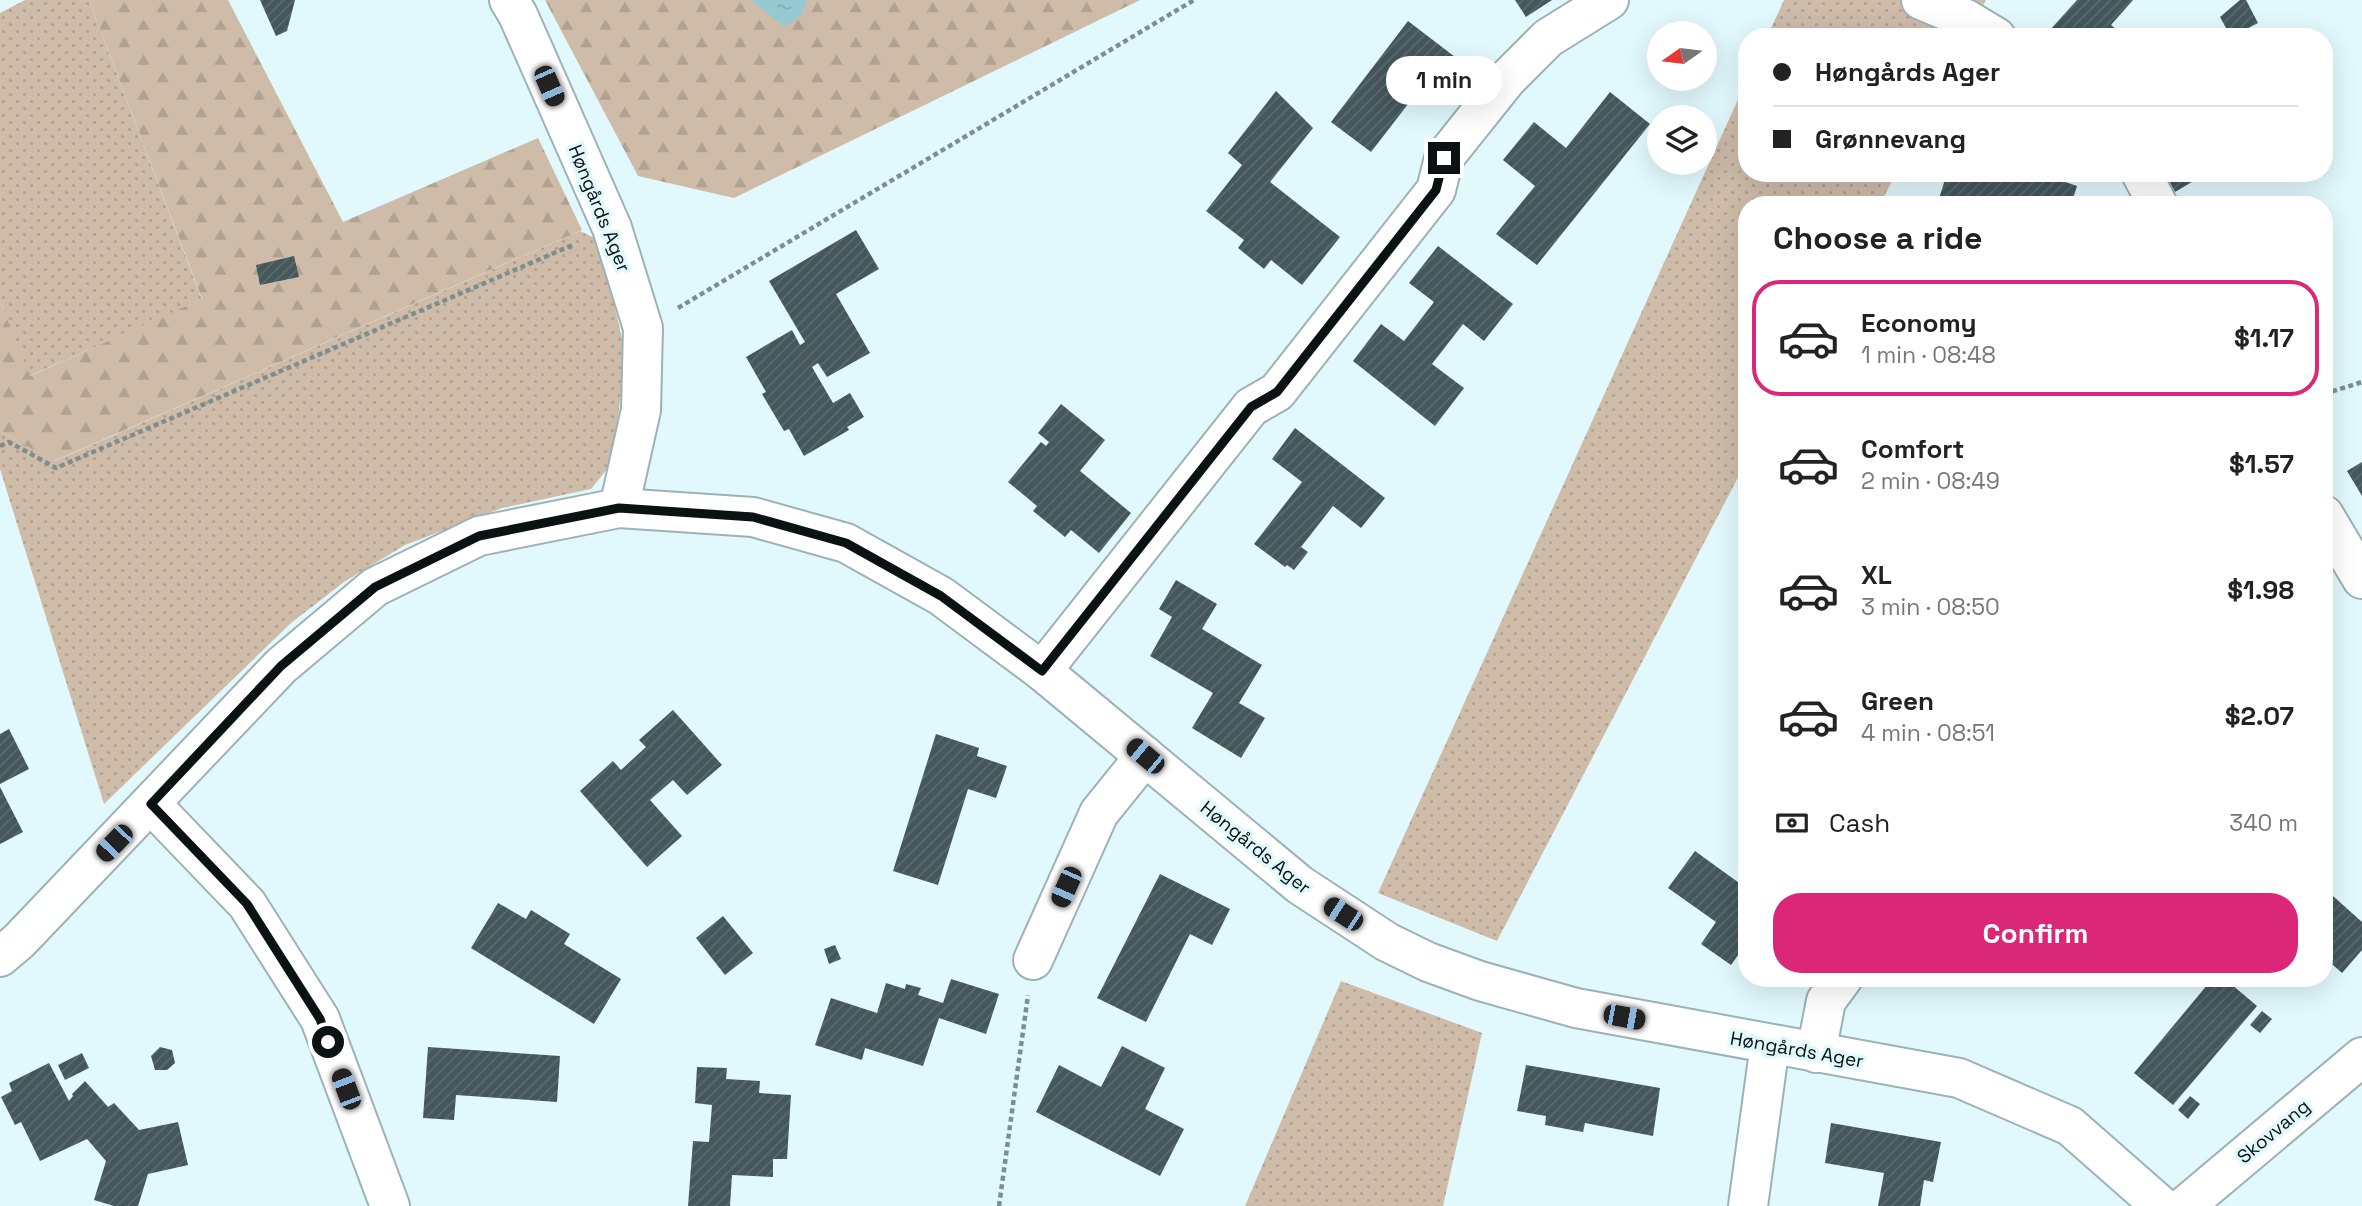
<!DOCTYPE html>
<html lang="en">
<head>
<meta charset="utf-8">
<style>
  body { margin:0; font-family:"Space Grotesk",sans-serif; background:#f6f6f6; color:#222; height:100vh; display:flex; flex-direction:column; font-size:26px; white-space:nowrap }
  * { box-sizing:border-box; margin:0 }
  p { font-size:23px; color:#767676 }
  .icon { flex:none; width:38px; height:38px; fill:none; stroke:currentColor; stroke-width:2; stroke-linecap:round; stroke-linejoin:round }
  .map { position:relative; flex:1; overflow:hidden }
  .side { position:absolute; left:1738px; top:196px; width:595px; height:791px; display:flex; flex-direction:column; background:#fff; border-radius:28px; box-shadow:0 7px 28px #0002 }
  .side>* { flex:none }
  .hud { position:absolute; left:1738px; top:28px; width:595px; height:154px; border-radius:28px; box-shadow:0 7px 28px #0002; display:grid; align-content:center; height:154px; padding:0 35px; background:#fff }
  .needle { width:46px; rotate:256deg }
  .controls { position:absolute; left:1647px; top:21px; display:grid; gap:14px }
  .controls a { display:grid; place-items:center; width:70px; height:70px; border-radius:50%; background:#fff; box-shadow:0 7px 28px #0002; font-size:35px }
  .end { position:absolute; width:32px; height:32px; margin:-16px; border:9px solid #0a1214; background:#fff; box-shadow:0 0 0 4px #fff }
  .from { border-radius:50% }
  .bubble { position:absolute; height:49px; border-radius:24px; background:#fff; box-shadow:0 7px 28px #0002; font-size:23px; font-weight:600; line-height:49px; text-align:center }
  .car { position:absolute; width:21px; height:42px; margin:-21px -10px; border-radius:9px; box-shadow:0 0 5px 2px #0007; background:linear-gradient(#222 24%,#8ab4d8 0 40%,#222 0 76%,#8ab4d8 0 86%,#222 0) }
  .hud b { display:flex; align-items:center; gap:24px; height:66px; font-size:26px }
  .hud b+b { border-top:2px solid #e0e0e0 }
  .hud i { width:18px; height:18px; background:#222 }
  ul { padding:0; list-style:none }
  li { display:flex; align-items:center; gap:21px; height:116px; margin:0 14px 10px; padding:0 21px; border:4px solid transparent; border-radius:28px }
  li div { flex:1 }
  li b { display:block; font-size:26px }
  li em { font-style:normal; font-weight:600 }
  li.on { border-color:#db2777 }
  li>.icon { width:63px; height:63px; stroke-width:1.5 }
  h2 { padding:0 35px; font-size:32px; line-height:84px }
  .pay { display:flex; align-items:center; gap:18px; height:77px; padding:0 35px; font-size:26px }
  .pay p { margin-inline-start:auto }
  .button { display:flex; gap:14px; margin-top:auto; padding:14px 35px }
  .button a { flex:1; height:80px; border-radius:28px; background:#db2777; color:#fff; font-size:28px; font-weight:600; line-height:80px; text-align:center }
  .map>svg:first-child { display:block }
  .grass { fill:url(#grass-dots) }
  .forest { fill:url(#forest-firs) }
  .water { fill:url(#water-ripples) }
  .building { fill:url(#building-hatch) }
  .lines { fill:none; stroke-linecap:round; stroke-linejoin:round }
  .minor-casing { stroke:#9cb2b6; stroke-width:42 }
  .path { stroke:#7d8e91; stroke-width:4.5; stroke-dasharray:5 3.5; stroke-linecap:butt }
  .minor { stroke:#fff; stroke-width:38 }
  .route { stroke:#0a1214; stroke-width:9 }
  .labels { text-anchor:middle; stroke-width:7; stroke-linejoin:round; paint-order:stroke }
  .street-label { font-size:19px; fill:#0a1214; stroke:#e1f8fc }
</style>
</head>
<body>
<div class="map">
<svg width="2362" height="1206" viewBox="0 0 2362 1206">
  <defs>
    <pattern id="grass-dots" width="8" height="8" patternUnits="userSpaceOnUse" patternTransform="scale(1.75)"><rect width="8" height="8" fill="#cebca9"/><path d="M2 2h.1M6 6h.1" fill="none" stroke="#b0a191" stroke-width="1.8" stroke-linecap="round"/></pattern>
    <pattern id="forest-firs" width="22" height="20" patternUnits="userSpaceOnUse" patternTransform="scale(1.75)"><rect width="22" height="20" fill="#cebca9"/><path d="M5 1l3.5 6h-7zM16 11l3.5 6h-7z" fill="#b0a191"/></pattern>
    <pattern id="water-ripples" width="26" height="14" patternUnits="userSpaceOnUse" patternTransform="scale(1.75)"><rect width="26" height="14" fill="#96c9d2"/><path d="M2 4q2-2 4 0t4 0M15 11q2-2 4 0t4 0" fill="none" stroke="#80acb3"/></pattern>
    <pattern id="building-hatch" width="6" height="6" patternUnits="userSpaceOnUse" patternTransform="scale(1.75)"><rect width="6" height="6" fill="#44575b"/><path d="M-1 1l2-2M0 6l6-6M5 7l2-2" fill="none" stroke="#5b6a6e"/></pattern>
  </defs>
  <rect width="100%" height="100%" fill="#e1f8fc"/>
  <!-- grass -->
  <g class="grass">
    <path d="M25,0H89L202,300L29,376L0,301V13Z"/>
    <path d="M1784,0H1986L1967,37H1767Z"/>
    <path d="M1746,82V173H1896L1880,205H1746V462L1497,941L1378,893Z"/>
    <path d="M580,231L599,240L626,355L612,463L591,489L502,508L405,545L344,582L291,623L104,804L0,469V431L55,461Z"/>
    <path d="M1341,981L1482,1033L1443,1206H1245Z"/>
  </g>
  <!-- forest -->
  <g class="forest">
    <path d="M89,0H228L343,222L538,138L582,230L54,461L0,431V301L30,376L202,299Z"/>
    <path d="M545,0H1140L734,198L638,176Z"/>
  </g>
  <!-- water -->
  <path class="water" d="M751,0H807L801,16L784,27Z"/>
  <!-- building -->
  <g class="building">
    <path d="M260,0H295L287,31L276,36Z"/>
    <path d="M1515,0H1552L1526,17Z"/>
    <path d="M2077,0H2133L2111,25L2123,35L2055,37L2049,31Z"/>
    <path d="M2240,0H2246L2258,23L2231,37L2220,17Z"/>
    <path d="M1408,21L1472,70L1453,95L1429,77L1371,152L1331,122Z"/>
    <path d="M1276,91L1313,128L1270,182L1340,237L1302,285L1271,260L1264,269L1238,248L1244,240L1206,211L1242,165L1228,153Z"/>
    <path d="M1610,92L1650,124L1537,265L1496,234L1535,186L1503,160L1534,122L1566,148Z"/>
    <path d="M1947,173H2045V175L2077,186L2071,205H1937Z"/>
    <path d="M2165,173H2207L2175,192Z"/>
    <path d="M856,230L879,269L836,294L870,353L827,377L818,363L812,367L833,403L850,393L864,417L847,427L849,430L804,456L789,429L784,431L762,394L766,392L746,357L792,330L800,345L805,342L769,281Z"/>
    <path d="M1438,246L1513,304L1484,341L1463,324L1432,364L1464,388L1435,426L1353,361L1381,324L1404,341L1434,302L1409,283Z"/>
    <path d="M294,256L299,277L260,285L256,265Z"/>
    <path d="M1061,404L1105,440L1080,471L1131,513L1099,553L1071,530L1065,537L1033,511L1037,506L1008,482L1041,442L1046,446L1049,442L1038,433Z"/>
    <path d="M1295,428L1385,498L1361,528L1333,506L1301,547L1308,552L1294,570L1287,565L1285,567L1254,544L1302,482L1272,459Z"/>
    <path d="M2362,462V496L2347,471Z"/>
    <path d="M1176,580L1217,604L1202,629L1262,665L1239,703L1265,718L1241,758L1192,728L1213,693L1150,656L1172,617L1159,609Z"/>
    <path d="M673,710L722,765L687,795L673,780L650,800L682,836L647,867L580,791L613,761L621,770L646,747L639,740Z"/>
    <path d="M9,729L29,769L0,784V734Z"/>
    <path d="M936,734L979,748L977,756L1007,766L996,798L968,789L938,885L893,871Z"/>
    <path d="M0,787L23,832L0,844Z"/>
    <path d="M1695,851L1746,888V944L1731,965L1701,944L1716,922L1668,888Z"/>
    <path d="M1160,874L1230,909L1212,945L1190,934L1146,1022L1097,998Z"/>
    <path d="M2324,888L2362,922V950L2342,973L2324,957Z"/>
    <path d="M498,903L526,919L531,910L570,934L564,944L621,979L594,1024L471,948Z"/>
    <path d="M723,916L753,953L725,975L696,938Z"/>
    <path d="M835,945L841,959L829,964L824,949Z"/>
    <path d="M2213,978H2224L2257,1006L2173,1105L2134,1073Z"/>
    <path d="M951,979L999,994L986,1034L939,1018L923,1066L865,1048L862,1060L815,1045L831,998L877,1013L886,983L905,989L906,984L921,988L918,995L943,1003Z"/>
    <path d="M2262,1011L2272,1019L2260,1033L2250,1025Z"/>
    <path d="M1122,1046L1165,1068L1145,1109L1184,1129L1160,1176L1036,1112L1059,1065L1101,1087Z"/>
    <path d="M160,1047L172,1050L175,1063L167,1070H155L151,1056Z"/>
    <path d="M428,1047L560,1056L557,1102L456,1095L454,1120L423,1118Z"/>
    <path d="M82,1053L89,1068L65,1080L58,1065Z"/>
    <path d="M49,1063L69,1101L73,1096L72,1094L85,1081L108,1107L114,1103L139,1130L178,1122L188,1165L148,1174L138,1206H114L94,1200L106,1161L87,1139L40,1161L21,1122L15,1125L1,1097L12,1091L9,1083Z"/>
    <path d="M1526,1065L1660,1088L1653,1136L1585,1123L1583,1132L1545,1125L1546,1116L1517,1111Z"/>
    <path d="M697,1067L727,1068L726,1079L760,1081L759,1093L791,1095L787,1159H773V1177L732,1175L730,1206H688L693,1141L709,1142L712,1105L695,1103Z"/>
    <path d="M2190,1096L2200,1104L2188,1119L2178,1110Z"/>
    <path d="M1831,1123L1941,1142L1933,1182L1924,1180L1920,1206H1878L1884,1173L1825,1163Z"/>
  </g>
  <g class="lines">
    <!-- minor casing -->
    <g class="minor-casing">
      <g id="minor">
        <path d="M509,0L518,15L612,228L643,328L641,410L619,508"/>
        <path d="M1921,0L1966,19L1996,37"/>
        <path d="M2141,173L2158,205"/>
        <path d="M2324,515L2362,579"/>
        <path d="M1042,671L1251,407L1277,392L1436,190L1444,158L1507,79L1548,38L1609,0"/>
        <path d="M151,804L247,904L320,1019L390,1206"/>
        <path d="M0,957L19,941L281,666L375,587L479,536L619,508L753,517L846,543L941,596L1042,671L1300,885L1387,942L1428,962L1480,981L1576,1008L1959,1078L2070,1126L2161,1206"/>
        <path d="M1033,960L1099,813L1145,756"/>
        <path d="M1816,1053L1826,1001L1843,978"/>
        <path d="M1748,1206L1770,1044"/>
        <path d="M2185,1206L2362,1057"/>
      </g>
    </g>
    <!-- path -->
    <g class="path">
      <path d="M678,308L1194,0"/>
      <path d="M2324,394L2362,382"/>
      <path d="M0,446L9,442L56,468L575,244"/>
      <path d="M999,1206L1028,995"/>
    </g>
    <!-- minor -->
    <use href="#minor" class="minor"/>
  </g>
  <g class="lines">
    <!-- route -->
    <path class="route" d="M328,1042L320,1019L247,904L151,804L281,666L375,587L479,536L619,508L753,517L846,543L941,596L1042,671L1251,407L1277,392L1436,190L1444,158"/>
  </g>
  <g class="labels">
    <!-- street labels -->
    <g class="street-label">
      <text transform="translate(600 208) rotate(68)" y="7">Høngårds Ager</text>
      <text transform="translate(1256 847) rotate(39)" y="7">Høngårds Ager</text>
      <text transform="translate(1797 1049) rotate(10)" y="7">Høngårds Ager</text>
      <text transform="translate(2273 1131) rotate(-40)" y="7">Skovvang</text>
    </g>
  </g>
</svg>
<div class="controls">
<a><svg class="needle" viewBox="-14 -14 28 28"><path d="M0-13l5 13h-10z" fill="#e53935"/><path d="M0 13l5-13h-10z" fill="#767676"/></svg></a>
<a><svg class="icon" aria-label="layers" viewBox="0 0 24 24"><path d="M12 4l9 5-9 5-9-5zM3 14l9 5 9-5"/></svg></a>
</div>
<i class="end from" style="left:328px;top:1042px"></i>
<i class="end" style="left:1444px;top:158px"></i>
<div class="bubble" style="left:1386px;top:56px;width:116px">1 min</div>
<i class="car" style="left:549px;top:86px;rotate:156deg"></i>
<i class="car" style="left:1145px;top:756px;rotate:310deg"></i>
<i class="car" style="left:114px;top:843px;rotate:224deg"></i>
<i class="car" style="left:1066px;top:887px;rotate:204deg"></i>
<i class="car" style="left:1343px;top:914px;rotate:303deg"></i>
<i class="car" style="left:1624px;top:1017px;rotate:101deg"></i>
<i class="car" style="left:346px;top:1089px;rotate:339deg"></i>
<div class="hud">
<b><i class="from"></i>Høngårds Ager</b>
<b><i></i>Grønnevang</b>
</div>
<section class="side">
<h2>Choose a ride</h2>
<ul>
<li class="on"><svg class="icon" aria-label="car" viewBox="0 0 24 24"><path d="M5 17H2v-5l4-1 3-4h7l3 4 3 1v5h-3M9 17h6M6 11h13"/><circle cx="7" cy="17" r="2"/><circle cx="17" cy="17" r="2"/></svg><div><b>Economy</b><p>1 min · 08:48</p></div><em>$1.17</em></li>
<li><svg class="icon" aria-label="car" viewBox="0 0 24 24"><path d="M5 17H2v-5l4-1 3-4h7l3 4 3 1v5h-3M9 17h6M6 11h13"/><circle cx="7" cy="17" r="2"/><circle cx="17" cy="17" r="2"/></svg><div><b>Comfort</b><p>2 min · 08:49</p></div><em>$1.57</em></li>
<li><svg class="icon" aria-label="car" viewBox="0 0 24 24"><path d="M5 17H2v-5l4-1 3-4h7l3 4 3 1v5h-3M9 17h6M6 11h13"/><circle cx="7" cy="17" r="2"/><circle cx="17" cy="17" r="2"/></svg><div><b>XL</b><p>3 min · 08:50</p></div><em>$1.98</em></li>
<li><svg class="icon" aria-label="car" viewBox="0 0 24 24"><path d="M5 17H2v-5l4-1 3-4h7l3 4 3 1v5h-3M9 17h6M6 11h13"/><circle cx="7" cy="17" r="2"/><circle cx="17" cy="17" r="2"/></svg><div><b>Green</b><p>4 min · 08:51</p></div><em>$2.07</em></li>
</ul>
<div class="pay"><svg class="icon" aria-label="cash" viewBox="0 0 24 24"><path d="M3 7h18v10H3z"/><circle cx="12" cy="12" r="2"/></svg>Cash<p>340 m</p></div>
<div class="button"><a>Confirm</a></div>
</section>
</div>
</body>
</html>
